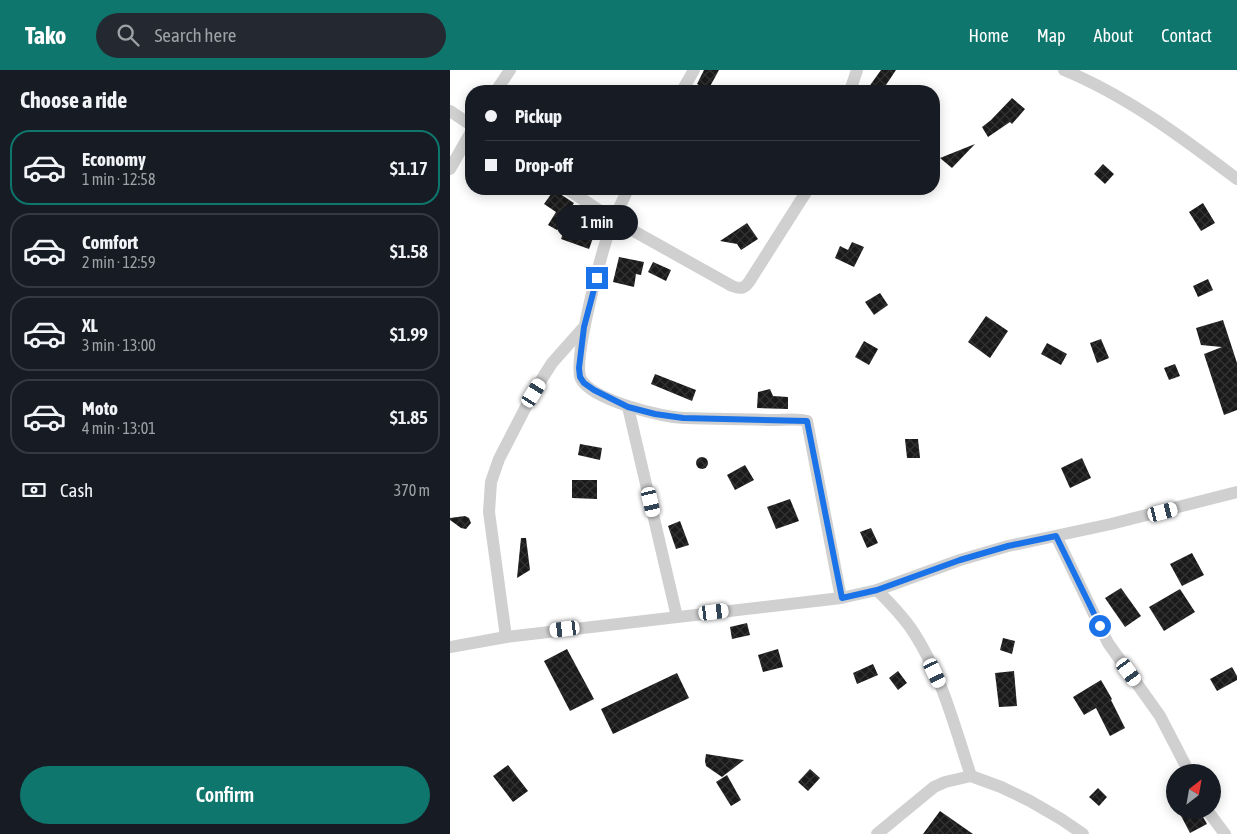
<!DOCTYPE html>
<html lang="en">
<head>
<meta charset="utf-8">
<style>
  body { margin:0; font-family:"Asap Condensed",sans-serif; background:#242831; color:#f1f3f6; height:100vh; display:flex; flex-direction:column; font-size:19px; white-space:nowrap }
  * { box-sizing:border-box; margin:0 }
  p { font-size:16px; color:#9ea1a6 }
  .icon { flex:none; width:28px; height:28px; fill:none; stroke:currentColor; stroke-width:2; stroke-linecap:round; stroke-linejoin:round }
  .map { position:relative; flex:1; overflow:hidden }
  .drawer { display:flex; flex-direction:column; background:#171b24; width:450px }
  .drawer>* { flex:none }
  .top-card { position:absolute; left:15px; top:15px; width:475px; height:110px; border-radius:20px; box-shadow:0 2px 12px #0003; display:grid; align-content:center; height:110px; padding:0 20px; background:#171b24 }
  .needle { width:32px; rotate:31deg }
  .fabs { position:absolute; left:716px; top:694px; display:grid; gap:10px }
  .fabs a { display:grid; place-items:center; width:55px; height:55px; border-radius:50%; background:#171b24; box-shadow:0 2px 12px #0003; font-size:25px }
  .end { position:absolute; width:22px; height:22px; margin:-11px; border:6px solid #1a73e8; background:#fff; box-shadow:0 0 0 2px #fff }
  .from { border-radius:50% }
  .bubble { position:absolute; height:35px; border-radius:18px; background:#171b24; box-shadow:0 2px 12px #0003; font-size:16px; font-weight:600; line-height:35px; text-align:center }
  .car { position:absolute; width:15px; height:30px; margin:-15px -8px; border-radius:6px; box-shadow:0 0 4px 1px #0007; background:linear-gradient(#fff 24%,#345 0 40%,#fff 0 76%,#345 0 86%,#fff 0) }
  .top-card b { display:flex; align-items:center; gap:18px; height:48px; font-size:19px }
  .top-card b+b { border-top:1px solid #363941 }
  .top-card i { width:12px; height:12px; background:#f1f3f6 }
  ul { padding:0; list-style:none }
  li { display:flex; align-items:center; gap:15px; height:75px; margin:0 10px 8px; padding:0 10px; border:2px solid #363941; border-radius:20px }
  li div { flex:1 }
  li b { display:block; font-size:19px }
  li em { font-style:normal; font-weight:600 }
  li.active { border-color:#0f766e }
  li>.icon { width:45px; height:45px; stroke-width:1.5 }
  h2 { padding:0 20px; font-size:22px; line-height:60px }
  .pay { display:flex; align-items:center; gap:12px; height:55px; padding:0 20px; font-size:19px }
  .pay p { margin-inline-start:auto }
  .primary-button { display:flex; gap:10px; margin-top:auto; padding:10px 20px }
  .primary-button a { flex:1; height:58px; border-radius:30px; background:#0f766e; color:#fff; font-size:20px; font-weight:600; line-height:58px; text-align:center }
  header { display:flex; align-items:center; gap:30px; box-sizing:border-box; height:70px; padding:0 25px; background:#0f766e; color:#fff }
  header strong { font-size:24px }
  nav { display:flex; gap:28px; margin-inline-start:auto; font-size:18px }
  .search { width:350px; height:45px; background:#242831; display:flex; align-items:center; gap:12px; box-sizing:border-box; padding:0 18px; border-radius:28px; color:#9ea1a6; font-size:19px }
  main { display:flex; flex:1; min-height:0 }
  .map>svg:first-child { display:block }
  .building { fill:url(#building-cross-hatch) }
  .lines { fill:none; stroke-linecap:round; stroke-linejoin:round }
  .street { stroke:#d0d0d0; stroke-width:12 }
  .route { stroke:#1a73e8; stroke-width:6 }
</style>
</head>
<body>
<header>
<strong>Tako</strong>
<div class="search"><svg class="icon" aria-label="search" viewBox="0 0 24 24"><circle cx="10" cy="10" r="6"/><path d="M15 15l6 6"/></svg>Search here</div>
<nav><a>Home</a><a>Map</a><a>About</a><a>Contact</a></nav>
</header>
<main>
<section class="drawer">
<h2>Choose a ride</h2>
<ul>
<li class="active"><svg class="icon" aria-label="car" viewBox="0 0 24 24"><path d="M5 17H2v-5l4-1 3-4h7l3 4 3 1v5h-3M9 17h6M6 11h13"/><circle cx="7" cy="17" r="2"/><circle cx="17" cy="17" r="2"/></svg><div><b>Economy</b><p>1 min · 12:58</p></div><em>$1.17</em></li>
<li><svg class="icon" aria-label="car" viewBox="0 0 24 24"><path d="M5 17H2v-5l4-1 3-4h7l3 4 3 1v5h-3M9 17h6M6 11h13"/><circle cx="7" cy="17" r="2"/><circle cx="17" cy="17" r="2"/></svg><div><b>Comfort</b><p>2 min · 12:59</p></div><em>$1.58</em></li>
<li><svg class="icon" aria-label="car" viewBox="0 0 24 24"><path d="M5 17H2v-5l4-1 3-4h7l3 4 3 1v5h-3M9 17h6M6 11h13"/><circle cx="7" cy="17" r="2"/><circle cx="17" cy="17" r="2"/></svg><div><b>XL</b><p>3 min · 13:00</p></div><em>$1.99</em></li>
<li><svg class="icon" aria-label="car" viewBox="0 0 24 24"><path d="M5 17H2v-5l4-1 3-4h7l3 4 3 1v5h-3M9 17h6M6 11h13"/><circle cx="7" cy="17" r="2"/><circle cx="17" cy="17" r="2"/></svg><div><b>Moto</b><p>4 min · 13:01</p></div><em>$1.85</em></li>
</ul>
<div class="pay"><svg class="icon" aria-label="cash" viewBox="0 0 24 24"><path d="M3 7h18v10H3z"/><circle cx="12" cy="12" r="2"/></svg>Cash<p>370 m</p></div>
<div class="primary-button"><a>Confirm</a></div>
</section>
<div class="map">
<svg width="787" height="764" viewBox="0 0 787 764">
  <defs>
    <pattern id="building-cross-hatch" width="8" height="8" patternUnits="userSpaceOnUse" patternTransform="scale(1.25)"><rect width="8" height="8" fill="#1a1a1a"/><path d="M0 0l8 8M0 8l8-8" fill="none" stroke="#333"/></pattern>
  </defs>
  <rect width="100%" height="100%" fill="#fff"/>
  <!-- building -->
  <g class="building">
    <path d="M254,0H269L258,20L247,14Z"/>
    <path d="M431,0H446L432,21H416Z"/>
    <path d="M562,28L575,39L562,54L560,52L538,67L532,57L541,50Z"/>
    <path d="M525,74L502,98L490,88Z"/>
    <path d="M653,94L664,104L655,114L644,104Z"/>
    <path d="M104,120L124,133L107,160L98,155L106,142L94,134Z"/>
    <path d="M753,133L765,153L751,161L739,142Z"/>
    <path d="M118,149L146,160L139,179L111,169Z"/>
    <path d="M297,153L308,169L291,180L287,174L270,171Z"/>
    <path d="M402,172L414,177L404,197L385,188L390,176L398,180Z"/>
    <path d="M169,187L194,192L191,205L186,204L184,217L163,212Z"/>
    <path d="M203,192L221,200L216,211L198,202Z"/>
    <path d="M758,209L763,220L748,227L743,216Z"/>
    <path d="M430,223L438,235L424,245L415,232Z"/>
    <path d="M536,246L558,261L540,288L518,272Z"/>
    <path d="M773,250L787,293V340L774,345L754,284L772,277L751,275L746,258Z"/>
    <path d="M651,269L659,288L647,293L640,273Z"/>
    <path d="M414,271L428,279L419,295L405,287Z"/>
    <path d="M597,273L617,284L611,295L591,284Z"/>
    <path d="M725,294L730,306L719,310L714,298Z"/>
    <path d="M205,304L246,320L242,331L201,314Z"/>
    <path d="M320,319L323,326L338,327V339L307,338L308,322Z"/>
    <path d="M455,369H468L470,388H457Z"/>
    <path d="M130,374L152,378L150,390L128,385Z"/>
    <circle cx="252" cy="393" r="6"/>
    <path d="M632,388L641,408L620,418L611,398Z"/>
    <path d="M295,395L304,410L285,420L277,405Z"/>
    <path d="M122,410H147V429L122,428Z"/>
    <path d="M340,429L349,451L326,459L317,437Z"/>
    <path d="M15,446L19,448L21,453L16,459L11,458L0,450V448Z"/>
    <path d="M230,451L239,475L226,479L218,456Z"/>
    <path d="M421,458L428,473L417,478L410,462Z"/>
    <path d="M71,468H76L80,500L67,508Z"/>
    <path d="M742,483L754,505L732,516L720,494Z"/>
    <path d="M671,518L691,546L675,557L655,528Z"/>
    <path d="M730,519L745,542L714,561L699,537Z"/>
    <path d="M297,553L300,565L282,569L280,557Z"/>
    <path d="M553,568L565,571L562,584L550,580Z"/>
    <path d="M117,579L144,629L120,641L94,591Z"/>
    <path d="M328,579L333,597L313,602L308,585Z"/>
    <path d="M423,594L428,605L407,614L403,603Z"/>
    <path d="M782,597L787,606V610L767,621L760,609Z"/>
    <path d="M448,601L457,613L448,620L439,608Z"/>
    <path d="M564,601L567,636L549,637L545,603Z"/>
    <path d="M227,603L239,628L163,664L151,639Z"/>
    <path d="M651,610L662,629L661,630L675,658L660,666L646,638L634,645L623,627Z"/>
    <path d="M256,684L294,690L272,707L256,696L255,691Z"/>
    <path d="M58,695L78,721L63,732L43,706Z"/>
    <path d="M360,699L370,708L358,721L348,712Z"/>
    <path d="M277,705L291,730L281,736L266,712Z"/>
    <path d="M648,718L657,727L649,736L639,727Z"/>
    <path d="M728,740H749L757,754L740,763Z"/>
    <path d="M490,741L523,764H473Z"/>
  </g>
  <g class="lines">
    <!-- street -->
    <g class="street">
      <path d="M614,0C677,26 733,68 787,109"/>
      <path d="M46,21L60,0"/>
      <path d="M232,21L244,0"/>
      <path d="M400,21L407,0"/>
      <path d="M0,41L21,55"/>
      <path d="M0,99L21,62"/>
      <path d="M117,119L164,150L282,216C290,219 294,219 299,212L358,119"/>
      <path d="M178,119C173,130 167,142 162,153C153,177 122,290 131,309C142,330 213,348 236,348C265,349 294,349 323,350C334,350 347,348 357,351L391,528"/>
      <path d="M178,337L227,547"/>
      <path d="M606,466L658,573L710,646L739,702"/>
      <path d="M427,520C440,533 454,547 464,563C492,606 505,658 521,706"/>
      <path d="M56,567L39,442L41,412L49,389L83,323L102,293L134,257"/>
      <path d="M0,577L56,567L391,528L427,520L510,490L558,476L661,454L787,422"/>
      <path d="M757,740L775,764"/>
      <path d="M427,764L484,717L495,712L521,706L551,717L580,731L611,749L633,764"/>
    </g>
  </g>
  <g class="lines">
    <!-- route -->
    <path class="route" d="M147,208L134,257L129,298L130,307L134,313L144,320L178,337L205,344L233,348L357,351L392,528L427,520L510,490L558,476L606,466L650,556"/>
  </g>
</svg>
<div class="fabs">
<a><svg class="needle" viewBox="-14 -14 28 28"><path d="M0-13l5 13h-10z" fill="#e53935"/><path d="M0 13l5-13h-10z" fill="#9ea1a6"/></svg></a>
</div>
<i class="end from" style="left:650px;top:556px"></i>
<i class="end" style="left:147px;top:208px"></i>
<div class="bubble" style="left:106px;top:135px;width:82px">1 min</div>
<i class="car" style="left:84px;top:323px;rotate:32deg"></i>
<i class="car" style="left:201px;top:432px;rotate:167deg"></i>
<i class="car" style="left:713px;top:442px;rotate:76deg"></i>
<i class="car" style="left:264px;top:542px;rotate:83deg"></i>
<i class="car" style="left:115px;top:559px;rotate:263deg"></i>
<i class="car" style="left:679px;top:602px;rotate:144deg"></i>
<i class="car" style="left:485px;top:603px;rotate:155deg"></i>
<div class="top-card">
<b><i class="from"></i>Pickup</b>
<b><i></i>Drop-off</b>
</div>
</div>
</main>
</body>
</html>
